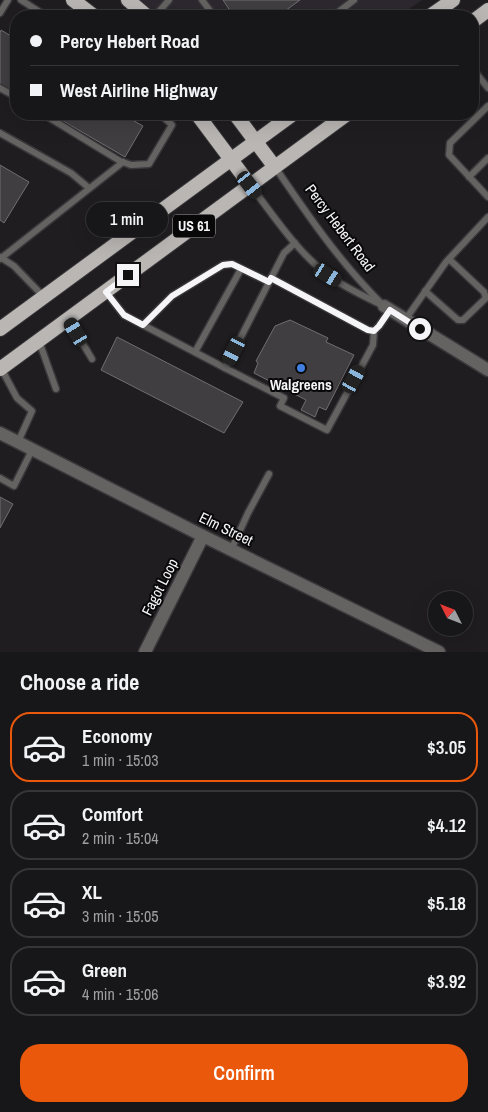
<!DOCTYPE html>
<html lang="en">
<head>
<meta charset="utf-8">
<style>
  body { margin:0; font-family:"Archivo Narrow",sans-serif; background:#242325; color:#f1f3f6; height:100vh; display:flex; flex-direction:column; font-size:19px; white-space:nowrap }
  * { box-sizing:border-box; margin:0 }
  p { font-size:16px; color:#9e9fa2 }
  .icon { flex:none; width:28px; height:28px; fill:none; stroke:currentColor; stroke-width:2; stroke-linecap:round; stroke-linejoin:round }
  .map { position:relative; height:652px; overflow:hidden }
  .panel { display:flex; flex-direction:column; background:#171618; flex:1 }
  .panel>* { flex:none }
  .banner { position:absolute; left:10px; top:10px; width:469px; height:110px; border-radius:20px; box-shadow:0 5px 20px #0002,0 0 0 1px #363537; display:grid; align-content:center; height:110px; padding:0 20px; background:#171618 }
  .needle { width:32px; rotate:312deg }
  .buttons { position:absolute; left:428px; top:591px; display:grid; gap:10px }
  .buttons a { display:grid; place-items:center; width:45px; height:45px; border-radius:50%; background:#171618; box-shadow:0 5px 20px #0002,0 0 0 1px #363537; font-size:25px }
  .end { position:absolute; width:22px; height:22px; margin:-11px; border:6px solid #f5f4f6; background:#111; box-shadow:0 0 0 2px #111 }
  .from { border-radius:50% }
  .bubble { position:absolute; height:35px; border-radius:18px; background:#171618; box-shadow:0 5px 20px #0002,0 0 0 1px #363537; font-size:16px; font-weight:600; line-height:35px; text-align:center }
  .car { position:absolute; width:15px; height:30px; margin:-15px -8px; border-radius:6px; box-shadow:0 0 4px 1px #0007; background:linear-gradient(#222 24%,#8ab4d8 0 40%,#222 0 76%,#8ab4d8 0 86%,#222 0) }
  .banner b { display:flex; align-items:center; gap:18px; height:48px; font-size:19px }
  .banner b+b { border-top:1px solid #363537 }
  .banner i { width:12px; height:12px; background:#f1f3f6 }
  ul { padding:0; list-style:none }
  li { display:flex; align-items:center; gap:15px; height:70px; margin:0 10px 8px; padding:0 10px; border:2px solid #363537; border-radius:20px }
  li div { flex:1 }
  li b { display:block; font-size:19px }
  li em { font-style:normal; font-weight:600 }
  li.selected { border-color:#ea580c }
  li>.icon { width:45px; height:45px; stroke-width:1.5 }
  h2 { padding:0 20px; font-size:22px; line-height:60px }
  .button { display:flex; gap:10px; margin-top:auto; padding:10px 20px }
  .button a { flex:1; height:58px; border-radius:20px; background:#ea580c; color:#fff; font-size:20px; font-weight:600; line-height:58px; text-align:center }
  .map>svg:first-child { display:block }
  .built { fill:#2d282f }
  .building { fill:#403e41; stroke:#706e71 }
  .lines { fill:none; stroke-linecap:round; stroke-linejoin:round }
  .service-casing { stroke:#39373a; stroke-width:9 }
  .minor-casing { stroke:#39373a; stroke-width:15 }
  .tertiary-casing { stroke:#39373a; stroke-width:15 }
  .trunk-casing { stroke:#39373a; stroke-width:16 }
  .service { stroke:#646362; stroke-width:6 }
  .minor { stroke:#646362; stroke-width:12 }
  .tertiary { stroke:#646362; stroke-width:12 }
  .trunk { stroke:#b9b6b4; stroke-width:14 }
  .route { stroke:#f5f4f6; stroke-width:6 }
  .shop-dot { fill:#3f7fe0; stroke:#090809; stroke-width:2 }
  .labels { text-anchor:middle; stroke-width:4; stroke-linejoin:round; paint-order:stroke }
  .shield { fill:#090809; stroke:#aeadaf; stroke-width:1 }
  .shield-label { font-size:14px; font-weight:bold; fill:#f5f4f6 }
  .street-label { font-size:15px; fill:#f5f4f6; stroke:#090809 }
  .poi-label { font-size:15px; font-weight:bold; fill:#f5f4f6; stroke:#090809 }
</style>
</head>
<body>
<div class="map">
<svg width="488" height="652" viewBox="0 0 488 652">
  <rect width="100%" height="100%" fill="#1f1d20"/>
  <!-- built -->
  <path class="built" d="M131,0H422L399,16H149Z"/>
  <!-- building -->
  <g class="building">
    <path d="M223,0H300L278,16H229L227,13L229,9Z"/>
    <path d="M1,30L16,39V94L0,84V33Z"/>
    <path d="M51,114H122L143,126L125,157Z"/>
    <path d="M0,165L29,182L4,223L0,220Z"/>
    <path d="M290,320L328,338L326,342L354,355L326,410L319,407L315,417L301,410L306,400L254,373L258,363L256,361L275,326Z"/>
    <path d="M117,337L243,402L224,433L101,370Z"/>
    <path d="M0,497L13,504L0,528Z"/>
  </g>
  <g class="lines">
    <!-- service casing -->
    <g class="service-casing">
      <g id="service">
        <path d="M21,0L46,16"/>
        <path d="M202,0L214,16"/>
        <path d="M0,13L8,0"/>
        <path d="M155,16L169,0"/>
        <path d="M333,16L354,0"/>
        <path d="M472,68L488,88"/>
        <path d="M0,88L16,97"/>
        <path d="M488,106L450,143L449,155L488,197"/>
        <path d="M43,114L120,161L131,165L149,164L172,125L160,114"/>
        <path d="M0,133L71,173L89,188"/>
        <path d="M275,167C307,214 339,261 379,301"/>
        <path d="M469,177L488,158"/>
        <path d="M250,185C274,216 297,252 329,276C346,288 365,297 384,306"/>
        <path d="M0,257L14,266L44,297"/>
        <path d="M0,259L123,162"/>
        <path d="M271,278L368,330L374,331L379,326L390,310"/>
        <path d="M425,291L458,320H463L486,298L484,292L449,259"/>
        <path d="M106,292L124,315L225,368L284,253L295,243"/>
        <path d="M68,319L92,359"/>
        <path d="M405,320L446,262L488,217"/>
        <path d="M143,325L172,296L223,265L232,264L269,282"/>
        <path d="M39,341L56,389"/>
        <path d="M195,352L241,269"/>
        <path d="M1,368L17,398L32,411L18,442"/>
        <path d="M225,368L284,398L280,406L327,430L373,345L374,331"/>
        <path d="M0,478L14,486L32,450"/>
        <path d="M231,550L248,513L269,474"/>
      </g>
    </g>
    <!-- minor casing -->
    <g class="minor-casing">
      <g id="minor">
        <path d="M384,306L488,370"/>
        <path d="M145,652L203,536"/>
      </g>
    </g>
    <!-- tertiary casing -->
    <g class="tertiary-casing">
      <path id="tertiary" d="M0,433L203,536L439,652"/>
    </g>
    <!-- trunk casing -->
    <g class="trunk-casing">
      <g id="trunk">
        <path d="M73,0L94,16"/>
        <path d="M128,0L147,16"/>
        <path d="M430,16L453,0"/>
        <path d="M472,22L488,10"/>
        <path d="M197,114L250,185"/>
        <path d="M235,114L274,166"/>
        <path d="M0,329L293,114"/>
        <path d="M0,369L347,114"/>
      </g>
    </g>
    <!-- service -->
    <use href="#service" class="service"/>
    <!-- minor -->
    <use href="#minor" class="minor"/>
    <!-- tertiary -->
    <use href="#tertiary" class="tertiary"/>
    <!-- trunk -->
    <use href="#trunk" class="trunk"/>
  </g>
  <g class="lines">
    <!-- route -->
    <path class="route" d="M128,275L106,292L124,315L143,325L172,296L223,265L232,264L269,282L271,278L368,330L374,331L379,326L390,310L420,329"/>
  </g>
  <!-- markers -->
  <circle class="shop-dot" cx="301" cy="368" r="5"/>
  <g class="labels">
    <!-- shield labels -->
    <rect class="shield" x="173" y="214.5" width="42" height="23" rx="4"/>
    <g class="shield-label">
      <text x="194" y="231">US 61</text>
    </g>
    <!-- street labels -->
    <g class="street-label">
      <text transform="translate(340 228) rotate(53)" y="5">Percy Hebert Road</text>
      <text transform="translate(226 529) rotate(26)" y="5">Elm Street</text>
      <text transform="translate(160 587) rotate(-63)" y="5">Fagot Loop</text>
    </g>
    <!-- poi labels -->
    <g class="poi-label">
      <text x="301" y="390">Walgreens</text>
    </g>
  </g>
</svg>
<div class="buttons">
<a><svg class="needle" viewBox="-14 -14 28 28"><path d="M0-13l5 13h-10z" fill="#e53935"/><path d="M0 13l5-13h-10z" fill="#9e9fa2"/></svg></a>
</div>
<i class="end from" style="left:420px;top:329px"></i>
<i class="end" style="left:128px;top:275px"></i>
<div class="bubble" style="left:86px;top:202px;width:82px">1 min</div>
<i class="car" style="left:250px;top:185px;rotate:142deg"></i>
<i class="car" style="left:328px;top:275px;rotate:121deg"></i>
<i class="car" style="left:76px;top:332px;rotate:329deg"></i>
<i class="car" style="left:234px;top:351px;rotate:207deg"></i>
<i class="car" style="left:354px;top:379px;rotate:29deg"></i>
<div class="banner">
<b><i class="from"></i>Percy Hebert Road</b>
<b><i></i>West Airline Highway</b>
</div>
</div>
<section class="panel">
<h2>Choose a ride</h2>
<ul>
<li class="selected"><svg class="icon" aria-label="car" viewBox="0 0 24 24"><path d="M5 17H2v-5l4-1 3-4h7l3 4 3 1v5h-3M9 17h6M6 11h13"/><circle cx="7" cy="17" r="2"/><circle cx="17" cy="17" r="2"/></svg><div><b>Economy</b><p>1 min · 15:03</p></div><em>$3.05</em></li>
<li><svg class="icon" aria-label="car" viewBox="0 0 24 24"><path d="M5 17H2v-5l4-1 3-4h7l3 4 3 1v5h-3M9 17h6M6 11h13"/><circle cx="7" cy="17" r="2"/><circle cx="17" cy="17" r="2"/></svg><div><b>Comfort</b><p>2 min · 15:04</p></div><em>$4.12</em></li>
<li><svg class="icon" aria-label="car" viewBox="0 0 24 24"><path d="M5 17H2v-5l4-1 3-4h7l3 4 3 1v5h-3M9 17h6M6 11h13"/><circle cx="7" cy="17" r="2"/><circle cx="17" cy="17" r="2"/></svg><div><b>XL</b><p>3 min · 15:05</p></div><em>$5.18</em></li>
<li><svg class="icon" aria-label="car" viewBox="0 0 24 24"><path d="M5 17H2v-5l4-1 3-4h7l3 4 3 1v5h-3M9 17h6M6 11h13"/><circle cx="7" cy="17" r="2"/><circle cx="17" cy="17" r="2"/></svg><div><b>Green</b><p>4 min · 15:06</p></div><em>$3.92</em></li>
</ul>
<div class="button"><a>Confirm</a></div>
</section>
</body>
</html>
